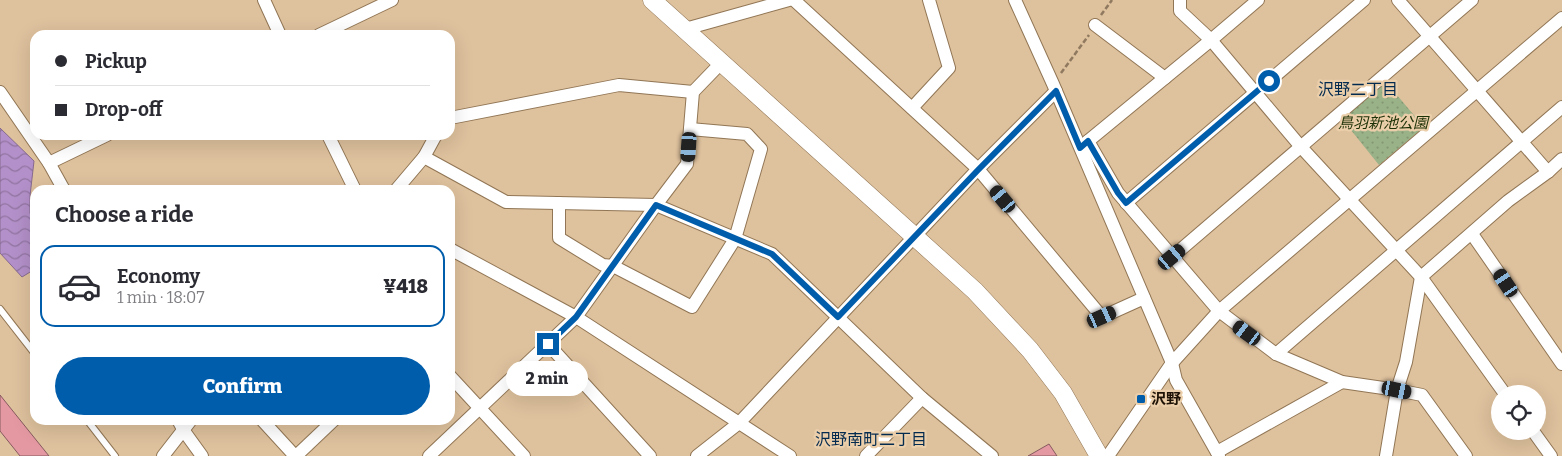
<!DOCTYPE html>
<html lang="en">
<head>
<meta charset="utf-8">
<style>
  body { margin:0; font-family:Bitter,"Noto Sans JP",serif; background:#f7f7f7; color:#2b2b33; height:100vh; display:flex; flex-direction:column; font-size:19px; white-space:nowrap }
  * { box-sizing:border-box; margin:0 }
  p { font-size:16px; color:#7c7c81 }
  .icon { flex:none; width:28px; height:28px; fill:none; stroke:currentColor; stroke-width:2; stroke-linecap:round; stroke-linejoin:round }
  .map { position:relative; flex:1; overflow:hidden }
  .details { position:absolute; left:30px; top:185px; width:425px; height:240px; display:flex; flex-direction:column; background:#fff; border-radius:15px; box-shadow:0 5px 20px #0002 }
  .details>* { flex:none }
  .guide { position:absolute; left:30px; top:30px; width:425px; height:110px; border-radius:15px; box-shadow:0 5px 20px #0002; display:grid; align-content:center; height:110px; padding:0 25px; background:#fff }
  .tools { position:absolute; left:1491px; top:385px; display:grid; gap:10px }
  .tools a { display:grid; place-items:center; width:55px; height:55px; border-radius:50%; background:#fff; box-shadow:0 5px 20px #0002; font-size:25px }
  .end { position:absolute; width:22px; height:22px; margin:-11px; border:6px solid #005dab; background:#fff; box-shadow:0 0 0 2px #fff }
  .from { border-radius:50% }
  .bubble { position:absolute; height:35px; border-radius:18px; background:#fff; box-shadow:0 5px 20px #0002; font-size:16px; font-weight:800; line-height:35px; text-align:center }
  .car { position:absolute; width:15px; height:30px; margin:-15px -8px; border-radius:6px; box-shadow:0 0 4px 1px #0007; background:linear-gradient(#222 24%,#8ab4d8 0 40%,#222 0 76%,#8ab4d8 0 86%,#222 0) }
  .guide b { display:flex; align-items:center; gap:18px; height:48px; font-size:19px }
  .guide b+b { border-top:1px solid #e1e1e2 }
  .guide i { width:12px; height:12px; background:#2b2b33 }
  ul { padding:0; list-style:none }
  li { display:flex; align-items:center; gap:15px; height:82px; margin:0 10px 8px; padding:0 15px; border:2px solid #e1e1e2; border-radius:15px }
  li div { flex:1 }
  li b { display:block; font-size:19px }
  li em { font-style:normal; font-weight:800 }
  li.on { border-color:#005dab }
  li>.icon { width:45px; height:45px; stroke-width:1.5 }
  h2 { padding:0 25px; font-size:22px; line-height:60px }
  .primary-button { display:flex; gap:10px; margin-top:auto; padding:10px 25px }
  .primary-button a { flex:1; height:58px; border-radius:30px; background:#005dab; color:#fff; font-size:20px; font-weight:800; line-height:58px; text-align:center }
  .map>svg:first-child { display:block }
  .park { fill:url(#park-dots) }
  .water { fill:url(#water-waves); stroke:#866a8e }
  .building { fill:#e499a2; stroke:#865a5f }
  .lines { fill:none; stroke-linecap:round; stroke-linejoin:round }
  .lane-casing { stroke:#917655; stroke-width:8 }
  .street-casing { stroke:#917655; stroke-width:14 }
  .secondary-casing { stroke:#917655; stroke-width:19 }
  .path { stroke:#8f795f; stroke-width:2.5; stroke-dasharray:5 2.5; stroke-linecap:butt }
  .lane { stroke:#fff; stroke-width:6 }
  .street { stroke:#fff; stroke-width:12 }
  .secondary { stroke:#fff; stroke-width:18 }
  .route { stroke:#005dab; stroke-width:6 }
  .poi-dot { fill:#005dab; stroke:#ebceaa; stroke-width:2 }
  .labels { text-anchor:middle; stroke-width:4.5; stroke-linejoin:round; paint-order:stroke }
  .park-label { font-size:15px; font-style:italic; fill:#1c3106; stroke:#ebceaa }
  .poi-label { font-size:15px; font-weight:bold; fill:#1e1306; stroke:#ebceaa; text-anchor:start }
  .neighbourhood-label { font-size:16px; fill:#032a4f; stroke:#ebceaa }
</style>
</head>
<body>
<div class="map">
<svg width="1562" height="456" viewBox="0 0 1562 456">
  <defs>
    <pattern id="park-dots" width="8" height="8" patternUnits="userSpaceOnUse" patternTransform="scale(1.25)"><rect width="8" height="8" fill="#9ab288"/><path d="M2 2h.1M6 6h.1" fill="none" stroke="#849874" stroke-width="1.8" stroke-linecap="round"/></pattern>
    <pattern id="water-waves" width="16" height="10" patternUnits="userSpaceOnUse" patternTransform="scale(1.25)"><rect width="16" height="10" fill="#b390c9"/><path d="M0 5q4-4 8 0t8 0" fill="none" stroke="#9174a1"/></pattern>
  </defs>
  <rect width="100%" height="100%" fill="#dec19d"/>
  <!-- park -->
  <path class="park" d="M1385,81L1424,127L1379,165L1342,119Z"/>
  <!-- water -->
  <path class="water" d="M0,128L34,161L30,196V213L35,226V269L22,277L0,253Z"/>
  <!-- building -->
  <g class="building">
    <path d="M0,395L49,456H20L0,431Z"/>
    <path d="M1049,444L1057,456H1028Z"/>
  </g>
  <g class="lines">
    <!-- lane casing -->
    <g class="lane-casing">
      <g id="lane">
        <path d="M0,309L35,354"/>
        <path d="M87,420L115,456"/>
      </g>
    </g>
    <!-- street casing -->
    <g class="street-casing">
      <g id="street">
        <path d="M264,0L280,35"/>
        <path d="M794,0L978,169L1102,317L1144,298"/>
        <path d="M1015,0L1053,84L1172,363L1176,380L1219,456"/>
        <path d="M1180,0V11L1211,40L1301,147L1421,277L1505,394"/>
        <path d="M1398,0L1548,172"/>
        <path d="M1095,25L1165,78"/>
        <path d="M685,29L789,0"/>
        <path d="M319,35L392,0"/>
        <path d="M0,92L49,163L64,190"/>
        <path d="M912,108L949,68L929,0"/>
        <path d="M450,118L619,85L693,92"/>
        <path d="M328,135L355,190"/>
        <path d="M1088,141L1118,193L1219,311L1276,354L1342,382L1397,390L1422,395L1466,456"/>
        <path d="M1082,146L1211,40L1258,0"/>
        <path d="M424,157L506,202L656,205L687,164L693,92L721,63"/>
        <path d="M49,163L107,135"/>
        <path d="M396,190L424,157L436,135"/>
        <path d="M559,203V238L603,265L613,266L692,307L735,239L761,149L747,134L690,129"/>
        <path d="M1126,203L1364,0"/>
        <path d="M1472,234L1562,364"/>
        <path d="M450,249L576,317L790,456"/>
        <path d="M1172,257L1472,0"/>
        <path d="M548,344L650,456"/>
        <path d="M1276,354L1562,107"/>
        <path d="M450,376L524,456"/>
        <path d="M178,420L184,431L202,456"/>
        <path d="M262,420L295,456"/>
        <path d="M1533,431L1551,456"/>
        <path d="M1217,452L1342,382"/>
        <path d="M163,456L191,420"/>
        <path d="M296,456L334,420"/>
        <path d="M429,456L576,317L656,205L772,254L922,398L992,456"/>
        <path d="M697,456L739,423L978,169L1056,91"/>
        <path d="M866,456L922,398"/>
        <path d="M1108,456L1172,363L1219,311L1562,18"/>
        <path d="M1386,456L1397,390L1406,362L1421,277L1508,201L1548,172L1562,159"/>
      </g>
    </g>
    <!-- secondary casing -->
    <g class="secondary-casing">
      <path id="secondary" d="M652,0L975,291L1030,350L1063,393L1099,456"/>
    </g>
    <!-- path -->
    <g class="path">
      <path d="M1101,15L1112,0"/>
      <path d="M1061,73L1089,35"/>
    </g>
    <!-- lane -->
    <use href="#lane" class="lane"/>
    <!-- street -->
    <use href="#street" class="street"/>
    <!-- secondary -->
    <use href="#secondary" class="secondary"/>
  </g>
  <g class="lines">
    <!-- route -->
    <path class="route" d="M548,344L576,317L656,205L772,254L838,317L978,170L1056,91L1080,148L1088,141L1118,193L1126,203L1269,81"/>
  </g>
  <!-- markers -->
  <rect class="poi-dot" x="1136" y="394" width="10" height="10" rx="2.5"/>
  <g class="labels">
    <!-- park labels -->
    <g class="park-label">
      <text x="1383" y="128">鳥羽新池公園</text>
    </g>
    <!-- poi labels -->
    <g class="poi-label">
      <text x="1151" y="404">沢野</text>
    </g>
    <!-- neighbourhood labels -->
    <g class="neighbourhood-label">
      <text x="1358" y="95">沢野二丁目</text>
      <text x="871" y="445">沢野南町二丁目</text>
    </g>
  </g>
</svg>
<div class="tools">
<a><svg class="icon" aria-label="locate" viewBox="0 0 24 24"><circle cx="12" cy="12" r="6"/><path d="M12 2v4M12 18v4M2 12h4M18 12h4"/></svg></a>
</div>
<i class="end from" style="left:1269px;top:81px"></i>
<i class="end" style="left:548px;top:344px"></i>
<div class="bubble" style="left:506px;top:361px;width:82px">2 min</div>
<i class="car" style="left:689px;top:147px;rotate:184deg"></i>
<i class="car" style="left:1003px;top:199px;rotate:320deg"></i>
<i class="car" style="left:1172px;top:257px;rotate:50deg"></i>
<i class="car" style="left:1506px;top:283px;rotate:326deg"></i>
<i class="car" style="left:1102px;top:317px;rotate:66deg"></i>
<i class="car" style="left:1247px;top:333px;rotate:306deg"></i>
<i class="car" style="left:1397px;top:390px;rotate:102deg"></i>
<div class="guide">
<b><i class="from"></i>Pickup</b>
<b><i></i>Drop-off</b>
</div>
<section class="details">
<h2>Choose a ride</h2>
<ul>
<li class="on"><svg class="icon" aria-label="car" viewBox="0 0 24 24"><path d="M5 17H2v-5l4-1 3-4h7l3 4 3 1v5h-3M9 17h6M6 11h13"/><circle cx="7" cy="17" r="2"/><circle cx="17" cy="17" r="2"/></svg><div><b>Economy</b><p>1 min · 18:07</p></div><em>¥418</em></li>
</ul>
<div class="primary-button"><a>Confirm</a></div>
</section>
</div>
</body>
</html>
